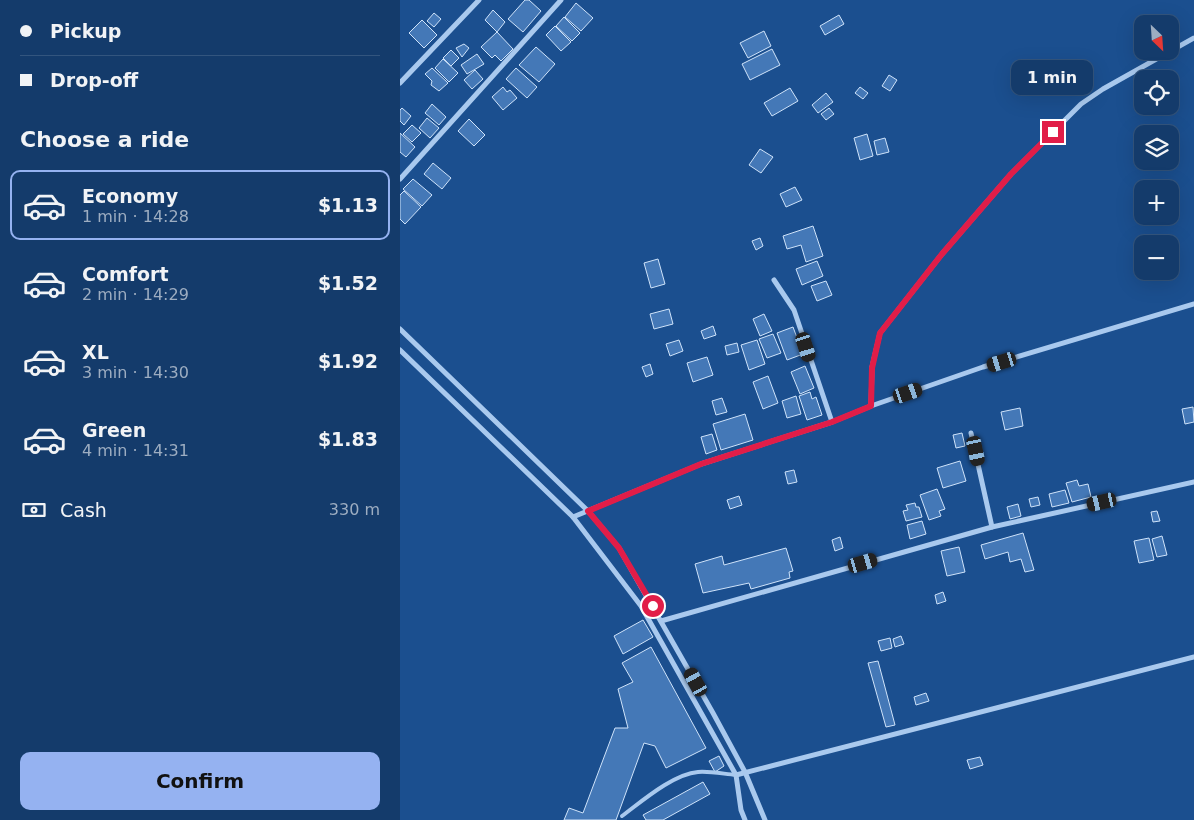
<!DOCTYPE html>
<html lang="en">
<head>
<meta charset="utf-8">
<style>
  body { margin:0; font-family:"DejaVu Sans",sans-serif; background:#214673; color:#f1f3f6; height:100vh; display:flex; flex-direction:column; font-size:19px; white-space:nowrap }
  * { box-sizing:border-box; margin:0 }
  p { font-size:16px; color:#9dadc1 }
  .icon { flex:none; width:28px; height:28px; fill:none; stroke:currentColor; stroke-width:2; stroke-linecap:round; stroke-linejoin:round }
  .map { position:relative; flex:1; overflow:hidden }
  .panel { display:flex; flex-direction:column; background:#143b6b; width:400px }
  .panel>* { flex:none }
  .guide { display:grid; align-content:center; height:110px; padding:0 20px; background:#143b6b }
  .needle { width:32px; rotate:155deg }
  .buttons { position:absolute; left:734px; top:15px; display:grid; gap:10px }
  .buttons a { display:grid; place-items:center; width:45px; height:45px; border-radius:10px; background:#143b6b; box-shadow:0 5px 20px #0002,0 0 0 1px #33557e; font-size:25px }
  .end { position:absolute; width:22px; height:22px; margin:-11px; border:6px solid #e11d48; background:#fff; box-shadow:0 0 0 2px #fff }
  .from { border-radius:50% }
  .bubble { position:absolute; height:35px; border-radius:10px; background:#143b6b; box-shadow:0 5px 20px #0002,0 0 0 1px #33557e; font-size:16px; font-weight:700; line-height:35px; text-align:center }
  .car { position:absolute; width:15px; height:30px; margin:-15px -8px; border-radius:6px; box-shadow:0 0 4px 1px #0007; background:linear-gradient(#222 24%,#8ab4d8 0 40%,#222 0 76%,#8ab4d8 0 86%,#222 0) }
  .guide b { display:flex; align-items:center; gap:18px; height:48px; font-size:19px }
  .guide b+b { border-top:1px solid #33557e }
  .guide i { width:12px; height:12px; background:#f1f3f6 }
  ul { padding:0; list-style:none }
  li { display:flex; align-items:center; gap:15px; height:70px; margin:0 10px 8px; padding:0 10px; border:2px solid transparent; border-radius:10px }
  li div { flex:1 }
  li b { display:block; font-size:19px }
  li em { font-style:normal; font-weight:700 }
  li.current { border-color:#95b2f1 }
  li>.icon { width:45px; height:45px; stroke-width:1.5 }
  h2 { padding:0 20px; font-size:22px; line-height:60px }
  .pay { display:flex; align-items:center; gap:12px; height:55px; padding:0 20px; font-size:19px }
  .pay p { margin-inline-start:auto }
  .cta { display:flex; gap:10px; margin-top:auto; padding:10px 20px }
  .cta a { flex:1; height:58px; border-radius:10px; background:#95b2f1; color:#111; font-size:20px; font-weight:700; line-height:58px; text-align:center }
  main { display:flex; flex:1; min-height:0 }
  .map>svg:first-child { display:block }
  .building { fill:#4478b7; stroke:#cfe3fa }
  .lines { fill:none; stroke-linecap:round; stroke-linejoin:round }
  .lane { stroke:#a9c9ee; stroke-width:4 }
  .street { stroke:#a9c9ee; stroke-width:5 }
  .route { stroke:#e11d48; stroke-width:6 }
</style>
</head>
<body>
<main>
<section class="panel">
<div class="guide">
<b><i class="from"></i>Pickup</b>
<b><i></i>Drop-off</b>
</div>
<h2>Choose a ride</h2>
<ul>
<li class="current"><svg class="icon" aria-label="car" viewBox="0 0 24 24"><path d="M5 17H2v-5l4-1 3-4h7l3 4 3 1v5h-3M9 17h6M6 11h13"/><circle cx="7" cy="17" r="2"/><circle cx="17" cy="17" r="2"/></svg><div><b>Economy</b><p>1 min · 14:28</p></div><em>$1.13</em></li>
<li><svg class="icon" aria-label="car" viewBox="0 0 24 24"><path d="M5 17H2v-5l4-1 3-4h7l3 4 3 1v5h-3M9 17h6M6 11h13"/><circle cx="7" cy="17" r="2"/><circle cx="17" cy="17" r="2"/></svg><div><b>Comfort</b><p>2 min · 14:29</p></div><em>$1.52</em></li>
<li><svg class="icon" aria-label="car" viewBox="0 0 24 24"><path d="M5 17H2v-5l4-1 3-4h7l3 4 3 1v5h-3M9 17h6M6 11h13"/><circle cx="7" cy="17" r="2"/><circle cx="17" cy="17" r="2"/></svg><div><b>XL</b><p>3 min · 14:30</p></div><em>$1.92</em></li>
<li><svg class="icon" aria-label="car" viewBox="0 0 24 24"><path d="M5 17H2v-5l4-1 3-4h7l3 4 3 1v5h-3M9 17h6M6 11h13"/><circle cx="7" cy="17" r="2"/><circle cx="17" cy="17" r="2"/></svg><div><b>Green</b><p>4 min · 14:31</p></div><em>$1.83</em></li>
</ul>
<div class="pay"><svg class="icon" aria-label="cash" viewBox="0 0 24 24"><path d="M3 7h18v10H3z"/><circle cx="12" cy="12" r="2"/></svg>Cash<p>330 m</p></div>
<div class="cta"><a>Confirm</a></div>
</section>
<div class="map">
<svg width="794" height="820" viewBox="0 0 794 820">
  <rect width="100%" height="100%" fill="#1b4f8f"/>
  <!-- building -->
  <g class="building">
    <path d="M125,0H129L141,11L123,32L108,19Z"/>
    <path d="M176,3L193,18L181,31L165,17Z"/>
    <path d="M93,10L105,22L97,32L85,20Z"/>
    <path d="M34,13L41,19L34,27L27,21Z"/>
    <path d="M439,15L444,24L425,35L420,26Z"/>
    <path d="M164,17L180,33L172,41L156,26Z"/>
    <path d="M22,20L37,35L24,48L9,33Z"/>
    <path d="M155,26L171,42L161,51L146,35Z"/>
    <path d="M364,31L371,46L348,58L340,43Z"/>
    <path d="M97,32L113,49L101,61L95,55L92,58L81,47Z"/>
    <path d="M64,44L69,48L62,57L56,48Z"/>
    <path d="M136,47L155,64L139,82L119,65Z"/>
    <path d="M372,49L380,65L350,80L342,64Z"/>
    <path d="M51,50L59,58L51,66L43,58Z"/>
    <path d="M77,54L84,64L67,74L61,65Z"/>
    <path d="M43,59L58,73L49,82L35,68Z"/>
    <path d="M32,68L48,83L39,91L31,85L32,81L25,74Z"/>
    <path d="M116,68L137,87L127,98L106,79Z"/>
    <path d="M75,70L83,79L72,89L64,80Z"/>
    <path d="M489,75L497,80L490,91L482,86Z"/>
    <path d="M103,87L107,92L110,90L117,98L103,110L92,97Z"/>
    <path d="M460,87L468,93L463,99L455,93Z"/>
    <path d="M390,88L398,101L372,116L364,103Z"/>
    <path d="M426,93L433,102L418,113L412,105Z"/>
    <path d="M32,104L46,117L39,125L25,113Z"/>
    <path d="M2,108L11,116L4,125L0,121V110Z"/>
    <path d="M429,108L434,114L426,120L421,114Z"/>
    <path d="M27,118L39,128L30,138L19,128Z"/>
    <path d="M69,119L85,135L74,146L58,131Z"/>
    <path d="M12,125L21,133L12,142L3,134Z"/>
    <path d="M0,133L15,147L6,157L0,152Z"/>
    <path d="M467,134L473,156L460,160L454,138Z"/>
    <path d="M485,138L489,152L477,155L474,141Z"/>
    <path d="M360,149L373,157L361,173L349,165Z"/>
    <path d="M33,163L51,178L42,189L24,174Z"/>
    <path d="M13,179L32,195L22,206L3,189Z"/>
    <path d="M395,187L402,200L386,207L380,194Z"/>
    <path d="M4,191L21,207L5,224L0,219V195Z"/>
    <path d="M413,226L423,256L406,262L401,245L387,249L383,236Z"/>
    <path d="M360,238L363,246L356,250L352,241Z"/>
    <path d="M258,259L265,284L251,288L244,263Z"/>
    <path d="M417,261L423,276L402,285L396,269Z"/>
    <path d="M426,281L432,295L417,301L411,286Z"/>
    <path d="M269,309L273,324L254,329L250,314Z"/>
    <path d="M364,314L372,331L360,336L353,319Z"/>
    <path d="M313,326L316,335L304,339L301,331Z"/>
    <path d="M393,327L403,354L387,360L377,333Z"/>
    <path d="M373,334L381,353L367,358L359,339Z"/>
    <path d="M279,340L283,351L270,356L266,344Z"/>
    <path d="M357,340L365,364L349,370L341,345Z"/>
    <path d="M337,343L339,352L327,355L325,346Z"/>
    <path d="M307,357L313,375L293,382L287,363Z"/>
    <path d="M250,364L253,374L246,377L242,367Z"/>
    <path d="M405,366L414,388L400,394L391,372Z"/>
    <path d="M368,376L378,403L363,409L353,382Z"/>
    <path d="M410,392L412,399L416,397L422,415L407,420L399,396Z"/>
    <path d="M396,396L401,414L387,418L382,401Z"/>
    <path d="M322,398L327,412L316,415L312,401Z"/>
    <path d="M793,407L794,422L785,424L782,409Z"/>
    <path d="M620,408L623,426L605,430L601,412Z"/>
    <path d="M345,414L353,440L321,450L313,424Z"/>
    <path d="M562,433L565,446L556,448L553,435Z"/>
    <path d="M312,434L317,450L306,454L301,437Z"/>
    <path d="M560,461L566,481L543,488L537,468Z"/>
    <path d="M394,470L397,482L388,484L385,472Z"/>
    <path d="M677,480L679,486L688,484L691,497L672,502L666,483Z"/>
    <path d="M537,489L545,509L539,511L541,516L529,520L520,495Z"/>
    <path d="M665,490L669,503L652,507L649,494Z"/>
    <path d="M339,496L342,505L330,509L327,500Z"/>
    <path d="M638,497L640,505L631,507L629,499Z"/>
    <path d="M515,503L516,507H519L522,517L506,521L503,511L508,510L506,505Z"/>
    <path d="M618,504L621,516L610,519L607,507Z"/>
    <path d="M757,511L760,521L753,522L751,512Z"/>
    <path d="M522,521L526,534L510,539L507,525Z"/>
    <path d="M623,533L634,570L625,572L621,559L610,562L608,552L585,559L581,545Z"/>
    <path d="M762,536L767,555L757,557L752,539Z"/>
    <path d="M440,537L443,548L435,551L432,540Z"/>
    <path d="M749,538L754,560L739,563L734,541Z"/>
    <path d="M559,547L565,572L547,576L541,551Z"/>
    <path d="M386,548L393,571L389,572L390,578L351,589L349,583L303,593L295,564L322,556L324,565Z"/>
    <path d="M543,592L546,601L537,604L535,595Z"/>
    <path d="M243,620L253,637L223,654L214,636Z"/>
    <path d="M501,636L504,644L495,647L493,639Z"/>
    <path d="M490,638L492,648L481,651L478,641Z"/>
    <path d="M251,647L306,748L266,768L255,746L244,743L216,820H164L169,808L183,813L215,728H228L218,689L233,682L222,663Z"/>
    <path d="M478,661L495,725L486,727L468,663Z"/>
    <path d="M526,693L529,701L516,705L514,697Z"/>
    <path d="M319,756L324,766L315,772L309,761Z"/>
    <path d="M580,757L583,765L570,769L567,760Z"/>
    <path d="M303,782L310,794L263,820H246L243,815Z"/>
  </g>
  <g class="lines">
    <!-- lane -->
    <path class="lane" d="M222,816C241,802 273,774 298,772C310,771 324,774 336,775"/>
    <!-- street -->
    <g class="street">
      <path d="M0,83L79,0"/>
      <path d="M0,179L161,0"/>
      <path d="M374,280L394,310L432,422"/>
      <path d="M0,329L188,511L219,548L313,713L345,772L365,820"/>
      <path d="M0,350L173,517L241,606L336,775L341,810L345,820"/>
      <path d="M471,406L472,367L480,333L542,254L611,174L681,104L703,89L794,38"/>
      <path d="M571,433L592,527"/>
      <path d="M173,517L301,464L432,422L471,406L583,367L794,304"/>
      <path d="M261,621L592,527L794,482"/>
      <path d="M336,775L794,657"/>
    </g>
  </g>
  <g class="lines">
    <!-- route -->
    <path class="route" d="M253,606L219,548L188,511L301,464L432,422L471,406L472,368L480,333L542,254L611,174L653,132"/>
  </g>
</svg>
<div class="buttons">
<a><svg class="needle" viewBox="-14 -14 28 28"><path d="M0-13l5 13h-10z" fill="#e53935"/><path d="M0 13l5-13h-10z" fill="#9dadc1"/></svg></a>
<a><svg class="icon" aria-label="locate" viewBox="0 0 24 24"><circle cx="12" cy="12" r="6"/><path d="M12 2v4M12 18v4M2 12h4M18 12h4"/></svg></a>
<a><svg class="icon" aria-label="layers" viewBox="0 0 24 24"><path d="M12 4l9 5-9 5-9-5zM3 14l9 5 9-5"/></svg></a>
<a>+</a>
<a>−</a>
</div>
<i class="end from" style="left:253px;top:606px"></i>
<i class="end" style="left:653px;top:132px"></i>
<div class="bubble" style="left:611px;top:60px;width:82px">1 min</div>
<i class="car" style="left:406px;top:347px;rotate:162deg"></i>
<i class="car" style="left:602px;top:362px;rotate:253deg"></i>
<i class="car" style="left:508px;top:393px;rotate:71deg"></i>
<i class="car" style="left:576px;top:451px;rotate:168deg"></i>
<i class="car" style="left:702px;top:502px;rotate:257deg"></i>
<i class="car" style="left:463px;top:563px;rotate:74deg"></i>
<i class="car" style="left:296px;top:682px;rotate:331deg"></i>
</div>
</main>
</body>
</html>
